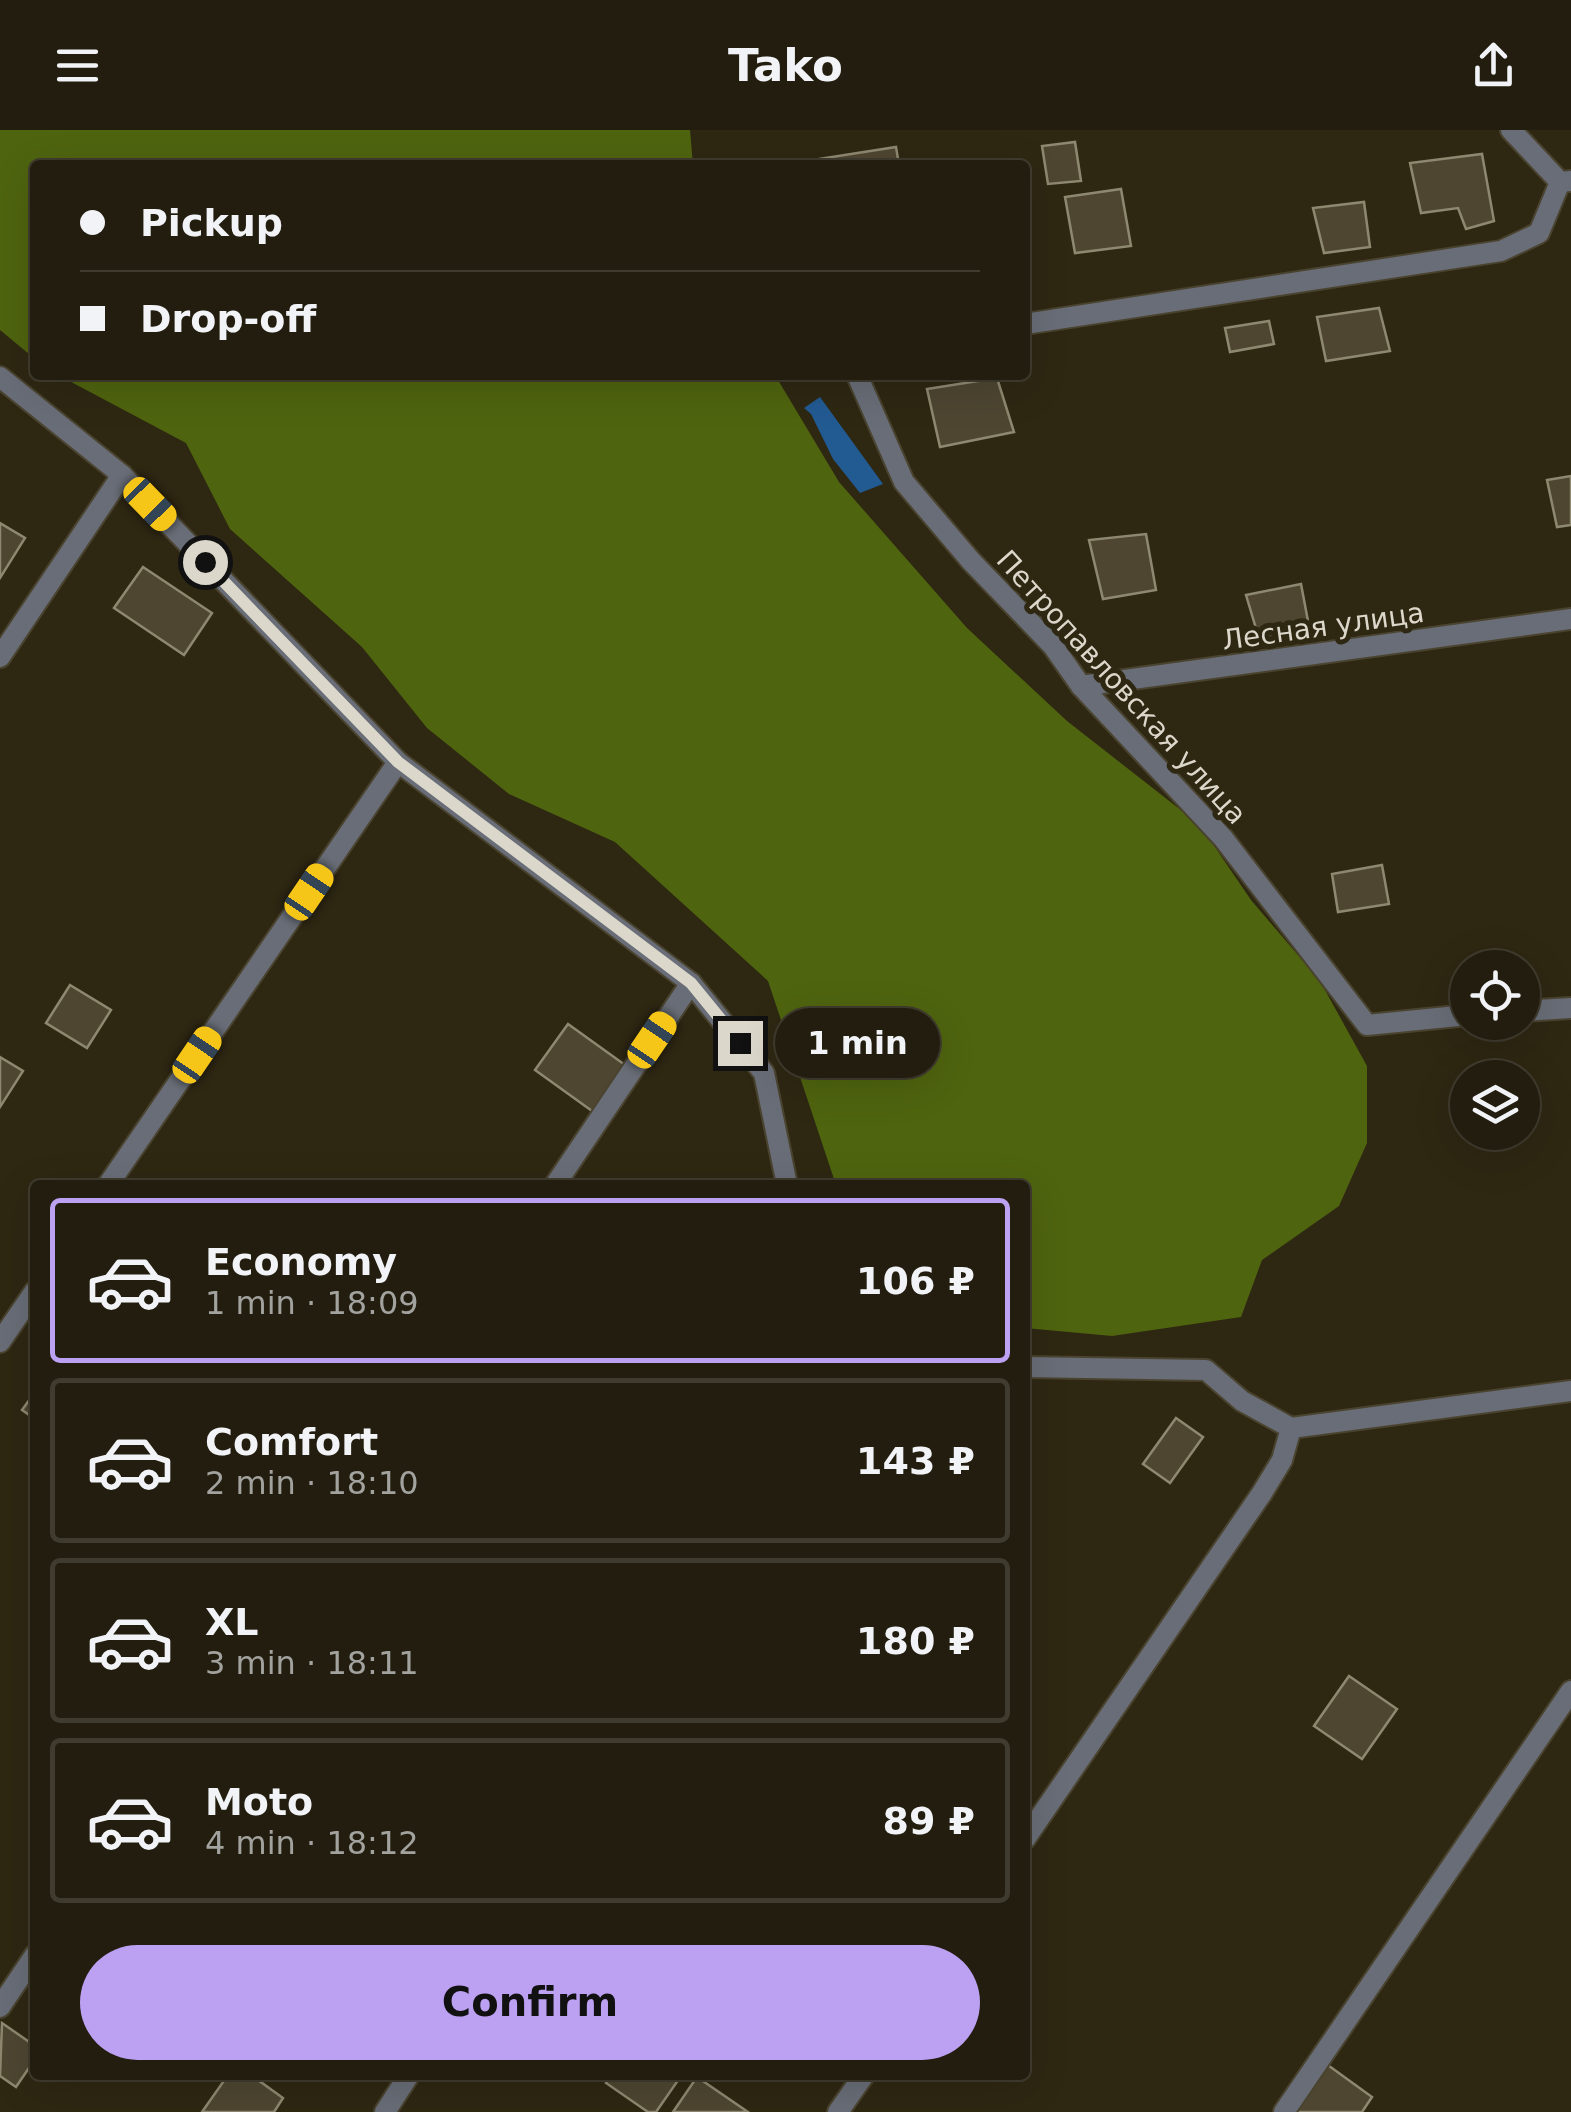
<!DOCTYPE html>
<html lang="en">
<head>
<meta charset="utf-8">
<style>
  body { margin:0; font-family:"DejaVu Sans",sans-serif; background:#2a2617; color:#f1f3f6; height:100vh; display:flex; flex-direction:column; font-size:38px; white-space:nowrap }
  * { box-sizing:border-box; margin:0 }
  p { font-size:32px; color:#a2a29e }
  .icon { flex:none; width:55px; height:55px; fill:none; stroke:currentColor; stroke-width:2; stroke-linecap:round; stroke-linejoin:round }
  .map { position:relative; flex:1; overflow:hidden }
  .drawer { position:absolute; left:30px; top:1050px; width:1000px; height:900px; display:flex; flex-direction:column; background:#221d0e; border-radius:10px; box-shadow:0 10px 40px #0002,0 0 0 2px #3f3b2e }
  .drawer>* { flex:none }
  .hud { position:absolute; left:30px; top:30px; width:1000px; height:220px; border-radius:10px; box-shadow:0 10px 40px #0002,0 0 0 2px #3f3b2e; display:grid; align-content:center; height:220px; padding:0 50px; background:#221d0e }
  .buttons { position:absolute; left:1450px; top:820px; display:grid; gap:20px }
  .buttons a { display:grid; place-items:center; width:90px; height:90px; border-radius:50%; background:#221d0e; box-shadow:0 10px 40px #0002,0 0 0 2px #3f3b2e; font-size:50px }
  .end { position:absolute; width:45px; height:45px; margin:-22px; border:12px solid #dbd7ca; background:#111; box-shadow:0 0 0 5px #111 }
  .from { border-radius:50% }
  .bubble { position:absolute; height:70px; border-radius:35px; background:#221d0e; box-shadow:0 10px 40px #0002,0 0 0 2px #3f3b2e; font-size:32px; font-weight:800; line-height:70px; text-align:center }
  .car { position:absolute; width:30px; height:60px; margin:-30px -15px; border-radius:12px; box-shadow:0 0 8px 2px #0007; background:linear-gradient(#f5c518 24%,#345 0 40%,#f5c518 0 76%,#345 0 86%,#f5c518 0) }
  .hud b { display:flex; align-items:center; gap:35px; height:95px; font-size:38px }
  .hud b+b { border-top:2px solid #3f3b2e }
  .hud i { width:25px; height:25px; background:#f1f3f6 }
  ul { padding:18px 0 0; list-style:none }
  li { display:flex; align-items:center; gap:30px; height:165px; margin:0 20px 15px; padding:0 30px; border:5px solid #3f3b2e; border-radius:10px }
  li div { flex:1 }
  li b { display:block; font-size:38px }
  li em { font-style:normal; font-weight:800 }
  li.on { border-color:#bca0f2 }
  li>.icon { width:90px; height:90px; stroke-width:1.5 }
  .action { display:flex; gap:20px; margin-top:auto; padding:20px 50px }
  .action a { flex:1; height:115px; border-radius:60px; background:#bca0f2; color:#111; font-size:40px; font-weight:800; line-height:115px; text-align:center }
  header { display:flex; justify-content:space-between; align-items:center; height:130px; padding:0 50px; background:#221d0e; font-size:45px; font-weight:800 }
  .map>svg:first-child { display:block }
  .forest { fill:#4f640f }
  .water { fill:#225a92 }
  .building { fill:#4e4631; stroke:#8f8870; stroke-width:2.5 }
  .lines { fill:none; stroke-linecap:round; stroke-linejoin:round }
  .lane-casing { stroke:#4a432f; stroke-width:24 }
  .street-casing { stroke:#4a432f; stroke-width:24 }
  .lane { stroke:#686d77; stroke-width:20 }
  .street { stroke:#686d77; stroke-width:20 }
  .route { stroke:#dbd7ca; stroke-width:12 }
  .labels { text-anchor:middle; stroke-width:10; stroke-linejoin:round; paint-order:stroke }
  .street-label { font-size:28px; fill:#dbd7ca; stroke:#2e2712 }
</style>
</head>
<body>
<header><svg class="icon" aria-label="menu" viewBox="0 0 24 24"><path d="M4 6h16M4 12h16M4 18h16"/></svg>Tako<svg class="icon" aria-label="share" viewBox="0 0 24 24"><path d="M12 15V3M7 8l5-5 5 5M5 13v7h14v-7"/></svg></header>
<div class="map">
<svg width="1571" height="1982" viewBox="0 0 1571 1982">
  <rect width="100%" height="100%" fill="#2e2712"/>
  <!-- forest -->
  <g class="forest">
    <path d="M0,0H690L693,35H35V229L0,200Z"/>
    <path d="M58,245H775L839,352L967,498L1067,591L1200,695L1251,770L1320,851L1367,936V1013L1339,1076L1262,1130L1241,1187L1112,1206L1025,1198V1055H836L768,851L615,712L509,664L427,598L362,517L230,399L186,313Z"/>
  </g>
  <!-- water -->
  <path class="water" d="M820,267L883,354L860,363L833,329L811,284L804,278Z"/>
  <!-- building -->
  <g class="building">
    <path d="M1075,12L1081,51L1048,54L1042,16Z"/>
    <path d="M896,17L899,35H806V31Z"/>
    <path d="M1482,24L1494,91L1466,99L1458,78L1421,83L1410,33Z"/>
    <path d="M1121,59L1131,116L1075,123L1065,67Z"/>
    <path d="M1364,72L1370,117L1324,123L1313,78Z"/>
    <path d="M1379,178L1390,221L1326,231L1317,187Z"/>
    <path d="M1269,191L1274,214L1230,222L1225,198Z"/>
    <path d="M997,248L1014,302L940,317L927,259Z"/>
    <path d="M1571,346V395L1557,397L1547,350Z"/>
    <path d="M0,393L25,408L0,448Z"/>
    <path d="M1146,404L1156,460L1103,469L1089,410Z"/>
    <path d="M143,437L212,483L184,525L114,478Z"/>
    <path d="M1301,454L1311,507L1261,515L1246,465Z"/>
    <path d="M1382,735L1389,774L1338,782L1332,744Z"/>
    <path d="M70,855L111,880L87,918L46,893Z"/>
    <path d="M568,894L639,945L606,991L535,940Z"/>
    <path d="M0,927L23,941L0,977Z"/>
    <path d="M35,1262V1289L22,1280Z"/>
    <path d="M1176,1288L1203,1307L1170,1353L1143,1334Z"/>
    <path d="M1349,1546L1397,1579L1362,1629L1314,1596Z"/>
    <path d="M2,1893L35,1916V1929L16,1957L0,1946Z"/>
    <path d="M1325,1933L1372,1967L1362,1982H1290Z"/>
    <path d="M228,1945H251L283,1968L274,1982H202Z"/>
    <path d="M611,1945H679L681,1946L656,1982H648L606,1953Z"/>
    <path d="M697,1947L748,1982H673Z"/>
  </g>
  <g class="lines">
    <!-- lane casing -->
    <g class="lane-casing">
      <g id="lane">
        <path d="M0,247L122,345L398,632L691,853L764,943L787,1055"/>
        <path d="M0,527L122,345"/>
        <path d="M108,1055L398,632"/>
        <path d="M555,1055L691,853"/>
        <path d="M0,1212L35,1161"/>
        <path d="M1025,1237L1206,1240L1242,1271L1291,1298L1282,1330L1262,1363L1025,1709"/>
        <path d="M0,1877L35,1825"/>
        <path d="M385,1982L409,1945"/>
        <path d="M838,1982L864,1945"/>
        <path d="M1284,1982L1571,1561"/>
      </g>
    </g>
    <!-- street casing -->
    <g class="street-casing">
      <g id="street">
        <path d="M1511,0L1560,52L1571,51"/>
        <path d="M1025,194L1501,121L1539,103L1560,52"/>
        <path d="M857,245L904,352L971,431L1053,516L1081,556L1223,708L1367,895L1468,885"/>
        <path d="M1081,556L1571,489"/>
        <path d="M1522,881L1571,878"/>
        <path d="M1291,1298L1571,1261"/>
      </g>
    </g>
    <!-- lane -->
    <use href="#lane" class="lane"/>
    <!-- street -->
    <use href="#street" class="street"/>
  </g>
  <g class="lines">
    <!-- route -->
    <path class="route" d="M205,432L398,632L691,853L740,913"/>
  </g>
  <g class="labels">
    <!-- street labels -->
    <g class="street-label">
      <text transform="translate(1323 496) rotate(-8)" y="10">Лесная улица</text>
      <text transform="translate(1122 557) rotate(48)" y="10">Петропавловская улица</text>
    </g>
  </g>
</svg>
<div class="buttons">
<a><svg class="icon" aria-label="locate" viewBox="0 0 24 24"><circle cx="12" cy="12" r="6"/><path d="M12 2v4M12 18v4M2 12h4M18 12h4"/></svg></a>
<a><svg class="icon" aria-label="layers" viewBox="0 0 24 24"><path d="M12 4l9 5-9 5-9-5zM3 14l9 5 9-5"/></svg></a>
</div>
<i class="end from" style="left:205px;top:432px"></i>
<i class="end" style="left:740px;top:913px"></i>
<div class="bubble" style="left:775px;top:878px;width:165px">1 min</div>
<i class="car" style="left:150px;top:374px;rotate:136deg"></i>
<i class="car" style="left:309px;top:762px;rotate:34deg"></i>
<i class="car" style="left:652px;top:910px;rotate:34deg"></i>
<i class="car" style="left:197px;top:925px;rotate:34deg"></i>
<div class="hud">
<b><i class="from"></i>Pickup</b>
<b><i></i>Drop-off</b>
</div>
<section class="drawer">
<ul>
<li class="on"><svg class="icon" aria-label="car" viewBox="0 0 24 24"><path d="M5 17H2v-5l4-1 3-4h7l3 4 3 1v5h-3M9 17h6M6 11h13"/><circle cx="7" cy="17" r="2"/><circle cx="17" cy="17" r="2"/></svg><div><b>Economy</b><p>1 min · 18:09</p></div><em>106 ₽</em></li>
<li><svg class="icon" aria-label="car" viewBox="0 0 24 24"><path d="M5 17H2v-5l4-1 3-4h7l3 4 3 1v5h-3M9 17h6M6 11h13"/><circle cx="7" cy="17" r="2"/><circle cx="17" cy="17" r="2"/></svg><div><b>Comfort</b><p>2 min · 18:10</p></div><em>143 ₽</em></li>
<li><svg class="icon" aria-label="car" viewBox="0 0 24 24"><path d="M5 17H2v-5l4-1 3-4h7l3 4 3 1v5h-3M9 17h6M6 11h13"/><circle cx="7" cy="17" r="2"/><circle cx="17" cy="17" r="2"/></svg><div><b>XL</b><p>3 min · 18:11</p></div><em>180 ₽</em></li>
<li><svg class="icon" aria-label="car" viewBox="0 0 24 24"><path d="M5 17H2v-5l4-1 3-4h7l3 4 3 1v5h-3M9 17h6M6 11h13"/><circle cx="7" cy="17" r="2"/><circle cx="17" cy="17" r="2"/></svg><div><b>Moto</b><p>4 min · 18:12</p></div><em>89 ₽</em></li>
</ul>
<div class="action"><a>Confirm</a></div>
</section>
</div>
</body>
</html>
